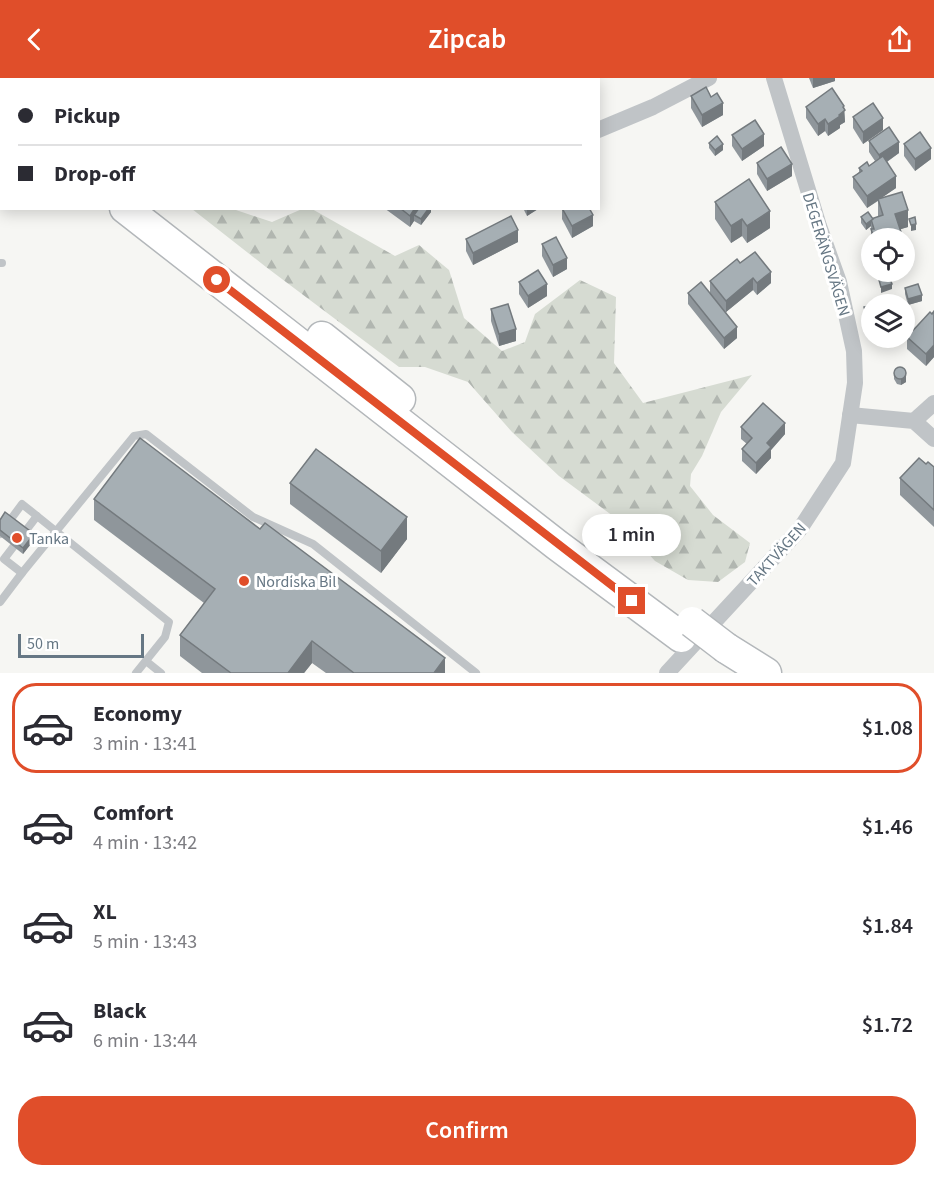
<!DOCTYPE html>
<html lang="en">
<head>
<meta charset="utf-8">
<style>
  body { margin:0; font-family:"Source Sans 3",sans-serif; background:#f2f2f3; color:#2b2b33; height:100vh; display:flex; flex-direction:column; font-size:22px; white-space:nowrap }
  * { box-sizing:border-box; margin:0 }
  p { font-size:20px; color:#7c7c81 }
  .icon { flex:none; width:33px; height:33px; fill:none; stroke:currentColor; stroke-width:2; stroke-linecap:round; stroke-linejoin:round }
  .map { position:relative; height:595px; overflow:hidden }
  .panel { display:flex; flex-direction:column; background:#fff; flex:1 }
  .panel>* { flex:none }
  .top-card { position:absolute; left:0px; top:0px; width:600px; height:132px; box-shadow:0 3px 15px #0003; display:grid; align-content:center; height:132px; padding:0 18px; background:#fff }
  .buttons { position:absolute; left:861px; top:150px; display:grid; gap:12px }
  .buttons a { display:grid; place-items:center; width:54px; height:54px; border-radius:50%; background:#fff; box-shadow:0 3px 15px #0003; font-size:30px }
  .scale { position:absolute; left:18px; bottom:15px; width:126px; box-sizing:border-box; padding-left:6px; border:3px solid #667784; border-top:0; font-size:16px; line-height:21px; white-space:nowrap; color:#667784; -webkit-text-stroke:4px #fff; paint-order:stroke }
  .end { position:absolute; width:27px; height:27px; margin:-14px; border:8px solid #e04e2a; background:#fff; box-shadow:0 0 0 3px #fff }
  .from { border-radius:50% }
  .bubble { position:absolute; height:42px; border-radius:21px; background:#fff; box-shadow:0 3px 15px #0003; font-size:20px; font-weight:600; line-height:42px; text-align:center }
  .top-card b { display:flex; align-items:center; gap:21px; height:57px; font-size:22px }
  .top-card b+b { border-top:2px solid #e1e1e2 }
  .top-card i { width:15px; height:15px; background:#2b2b33 }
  ul { padding:10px 0 0; list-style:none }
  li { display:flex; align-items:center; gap:18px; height:90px; margin:0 12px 9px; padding:0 6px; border:3px solid transparent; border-radius:24px }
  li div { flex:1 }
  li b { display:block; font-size:22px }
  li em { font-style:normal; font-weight:600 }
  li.selected { border-color:#e04e2a }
  li>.icon { width:54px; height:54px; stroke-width:1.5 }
  .button { display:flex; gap:12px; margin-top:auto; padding:12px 18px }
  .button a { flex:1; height:69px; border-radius:24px; background:#e04e2a; color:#fff; font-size:24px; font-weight:600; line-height:69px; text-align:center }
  header { display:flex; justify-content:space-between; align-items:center; height:78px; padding:0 18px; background:#e04e2a; color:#fff; font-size:27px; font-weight:600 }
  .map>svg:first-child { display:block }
  .forest { fill:url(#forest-firs) }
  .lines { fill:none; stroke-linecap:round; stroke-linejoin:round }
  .highway-casing { stroke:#b3b7ba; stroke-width:33 }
  .lane { stroke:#c0c4c7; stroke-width:8 }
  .street { stroke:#c0c4c7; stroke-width:16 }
  .highway { stroke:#fff; stroke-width:30 }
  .highway-bridge-casing { stroke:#b3b7ba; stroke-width:33; stroke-linecap:butt }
  .highway-bridge { stroke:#fff; stroke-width:30 }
  .wall { fill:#8f969b }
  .shaded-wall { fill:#747a7e }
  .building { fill:#a6afb4; stroke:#747a7e; stroke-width:1.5 }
  .route { stroke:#e04e2a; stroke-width:8 }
  .poi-dot { fill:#e04e2a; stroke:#fff; stroke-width:2 }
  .labels { text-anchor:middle; stroke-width:6; stroke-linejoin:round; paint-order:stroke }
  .street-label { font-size:16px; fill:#667784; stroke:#fff }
  .poi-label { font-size:16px; fill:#667784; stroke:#fff; text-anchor:start }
</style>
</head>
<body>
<header><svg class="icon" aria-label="back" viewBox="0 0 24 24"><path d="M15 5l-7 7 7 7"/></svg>Zipcab<svg class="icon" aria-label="share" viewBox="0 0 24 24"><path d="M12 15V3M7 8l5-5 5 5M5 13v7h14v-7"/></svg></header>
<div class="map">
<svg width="934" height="595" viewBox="0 0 934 595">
  <defs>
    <pattern id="forest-firs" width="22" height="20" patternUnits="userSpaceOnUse" patternTransform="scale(1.5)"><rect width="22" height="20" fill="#d6dbd2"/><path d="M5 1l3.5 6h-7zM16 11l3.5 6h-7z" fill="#b1b6b0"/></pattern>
  </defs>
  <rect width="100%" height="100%" fill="#f6f6f3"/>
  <!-- forest -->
  <path class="forest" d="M192,131H233L272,144L302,131H312L395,178L419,167L449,192L464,240L502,273L525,264L535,236L580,202L616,219L614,285L643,325L752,297L721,334L702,378L691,396L690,408L713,437L750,465L745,484L718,504L688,502L655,483L617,441L559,398L512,354L468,304L425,289H399L266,189Z"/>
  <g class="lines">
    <!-- highway casing -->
    <g class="highway-casing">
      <g id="highway">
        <path d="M18,0L19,2"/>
        <path d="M0,14L2,15"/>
        <path d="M0,76H2"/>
        <path d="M125,130L557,467L681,559"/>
        <path d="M322,259L400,321"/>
        <path d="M726,570L766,595"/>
      </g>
    </g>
    <!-- lane -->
    <g class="lane">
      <path d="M0,185H2"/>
      <path d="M0,456L22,426L37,438"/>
      <path d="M22,495L4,481L37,438L169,544L165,559L136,595"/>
      <path d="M0,524L22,495L134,358L146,356L253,439L313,466L476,595"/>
      <path d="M146,583L161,595"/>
    </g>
    <!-- street -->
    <g class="street">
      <path d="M289,0L291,2"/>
      <path d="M474,0L476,2"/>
      <path d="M598,52L653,29L709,0"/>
      <path d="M850,337L914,343L934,361"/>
      <path d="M914,343L934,325"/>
      <path d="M667,595L800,451L843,385L855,305L854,273L839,204L819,148L774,0"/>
    </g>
    <!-- highway -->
    <use href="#highway" class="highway"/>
    <!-- highway-bridge casing -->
    <g class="highway-bridge-casing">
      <path id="highway-bridge" d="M692,544L726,570"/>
    </g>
    <!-- highway-bridge -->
    <use href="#highway-bridge" class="highway-bridge"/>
  </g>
  <!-- wall -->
  <g class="wall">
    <path d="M809,0H835V3L813,10Z"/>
    <path d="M691,18L711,19L723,37L702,49L691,30Z"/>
    <path d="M806,29L844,31L845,44L840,47V50L828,58L825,53L818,58L806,40Z"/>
    <path d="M853,39L883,52L863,66L853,50Z"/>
    <path d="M732,57L764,68L742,83L732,68Z"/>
    <path d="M869,63L899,75L887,84L896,110L881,120L908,149L900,151L903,160H872V171L871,168V148L866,152L861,145V139L873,141L878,139V123L867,130L853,110V99L859,94V90L869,88L875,83L869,74Z"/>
    <path d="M709,65L723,72L715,78L709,70Z"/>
    <path d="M904,66L931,81L915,93L904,78Z"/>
    <path d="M757,85L792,98L767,113L757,96Z"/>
    <path d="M715,124L770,150L747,165L742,158L731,165L715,141Z"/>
    <path d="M384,130H431V134L421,147L414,143L410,149Z"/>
    <path d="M523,130H538V131L527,138Z"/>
    <path d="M562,130L593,148L572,160L562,141Z"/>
    <path d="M466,161L518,164L473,187L466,173Z"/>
    <path d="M542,166L567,191L553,199L542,178Z"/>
    <path d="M740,185L771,205L757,217L753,212L726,234L737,260L724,271L688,226V215H710V203Z"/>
    <path d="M519,204L547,218L528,230L519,216Z"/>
    <path d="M905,210L922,223L908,227L905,216Z"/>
    <path d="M491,231L516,263L499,268L491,243Z"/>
    <path d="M934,233V279L926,288L907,271V259Z"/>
    <path d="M894,296L906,304L901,307L897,306L894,301Z"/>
    <path d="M741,349L785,356L771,372V380L756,396L742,383V371L747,366L741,361Z"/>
    <path d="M926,386L934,389V449L900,417V400Z"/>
    <path d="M290,405L407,461L381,495L290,426Z"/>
    <path d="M94,421L445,595H326L312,585L304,595H202L180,578V557L204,525L94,442Z"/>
    <path d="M0,442L34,462L23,476L0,458Z"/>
  </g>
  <!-- shaded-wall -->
  <g class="shaded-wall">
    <path d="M813,0H835V3L813,10Z"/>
    <path d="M723,25V37L702,49V37Z"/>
    <path d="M844,28L845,44L840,47V50L828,58V46Z"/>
    <path d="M883,40V52L863,66V54Z"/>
    <path d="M825,41V53L818,58V46Z"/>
    <path d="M764,56V68L742,83V71Z"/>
    <path d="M899,64V75L879,89V77Z"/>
    <path d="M723,66V72L715,78V72Z"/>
    <path d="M931,70V81L915,93V81Z"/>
    <path d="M792,86V98L767,113V101Z"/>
    <path d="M896,98V110L867,130V118Z"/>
    <path d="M415,130H422L414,137V143L410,149V138Z"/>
    <path d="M429,130H431V134L421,147V141Z"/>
    <path d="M527,130H538V131L527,138Z"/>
    <path d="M908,132V149L895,153V136Z"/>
    <path d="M770,133V150L747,165V148Z"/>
    <path d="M593,137V148L572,160V148Z"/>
    <path d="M742,141V158L731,165V148Z"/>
    <path d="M871,143V148L866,152V146Z"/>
    <path d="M916,146V152L911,153V147Z"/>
    <path d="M518,152V164L473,187V175Z"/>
    <path d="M567,180V191L553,199V187Z"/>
    <path d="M771,194V205L757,217V205Z"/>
    <path d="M753,200V212L726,234V223Z"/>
    <path d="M547,206V218L528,230V218Z"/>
    <path d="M892,206V211L881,215V209Z"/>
    <path d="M922,217V223L908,227V221Z"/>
    <path d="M871,237V243L867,244V238Z"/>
    <path d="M737,249V260L724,271V260Z"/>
    <path d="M516,251V263L499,268V256Z"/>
    <path d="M934,267V279L926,288V276Z"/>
    <path d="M906,293V304L901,307V301Z"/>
    <path d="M785,345V356L771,372V380L756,396V385L767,365Z"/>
    <path d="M407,439V461L381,495V473Z"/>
    <path d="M34,456V462L23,476V470Z"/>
    <path d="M312,563V585L304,595H288Z"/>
    <path d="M445,580V595H434Z"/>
  </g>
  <!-- building -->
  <g class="building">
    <path d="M211,0H220L219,2H210Z"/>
    <path d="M220,0H266L265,2H219Z"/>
    <path d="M362,0H379L381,1L361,2Z"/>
    <path d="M388,0H425L426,1L425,2H390Z"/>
    <path d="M574,0H595V2H575Z"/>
    <path d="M706,9L711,19L717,15L723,25L702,37L691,18Z"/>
    <path d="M832,10L844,28L843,29L845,32L839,37L840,38L828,46L825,41L818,46L806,29Z"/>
    <path d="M873,25L883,40L863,54L853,39Z"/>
    <path d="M755,42L764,56L742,71L732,57Z"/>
    <path d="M889,49L899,64L879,77L869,63Z"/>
    <path d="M920,54L931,70L915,81L904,66Z"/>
    <path d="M717,58L723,66L715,72L709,65Z"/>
    <path d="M781,69L792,86L767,101L757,85Z"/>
    <path d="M883,78L896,98L867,118L853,99L862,93L859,90L867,84L869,88Z"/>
    <path d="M749,101L770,133L747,148L742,141L731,148L715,124Z"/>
    <path d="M902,114L908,132L895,136L903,160H878V159L874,160L871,151H874L871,141L883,137L878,121Z"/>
    <path d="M400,130H415L410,138Z"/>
    <path d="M419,130H429L421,141L414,137Z"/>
    <path d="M562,130H589L593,137L572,148Z"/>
    <path d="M868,134L873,141L866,146L861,139Z"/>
    <path d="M511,138L518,152L473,175L466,161Z"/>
    <path d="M915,139L916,146L911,147L909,141Z"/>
    <path d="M556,159L567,180L553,187L542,166Z"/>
    <path d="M755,174L771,194L757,205L753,200L726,223L710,203L737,181L740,185Z"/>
    <path d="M538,192L547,206L528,218L519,204Z"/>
    <path d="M889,198L892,206L881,209L879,202L882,201V199Z"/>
    <path d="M701,204L737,249L724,260L688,215Z"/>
    <path d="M918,206L922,217L908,221L905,210Z"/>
    <path d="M508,226L516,251L499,256L491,231Z"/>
    <path d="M869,228L871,237L867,238L864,229Z"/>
    <path d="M934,233V267L926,276L907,259L930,234L932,236Z"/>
    <circle cx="900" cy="295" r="6"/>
    <path d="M763,325L785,345L767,365L771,369L756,385L742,371L752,360L741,349Z"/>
    <path d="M140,360L260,451L265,445L445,580L434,595H354L312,563L288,595H231L180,557L215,511L94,421Z"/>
    <path d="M316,371L407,439L381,473L290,405Z"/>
    <path d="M919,380L926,386L928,384L934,389V432L900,400Z"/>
    <path d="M5,434L34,456L23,470L0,452V442Z"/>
  </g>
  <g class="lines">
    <!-- route -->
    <path class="route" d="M217,202L632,523"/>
  </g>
  <!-- markers -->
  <g class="poi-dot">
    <circle cx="17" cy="460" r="6"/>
    <circle cx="244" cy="503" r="6"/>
  </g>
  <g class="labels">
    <!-- street labels -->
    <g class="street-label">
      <text transform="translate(827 176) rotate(73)" y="6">DEGERÄNGSVÄGEN</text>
      <text transform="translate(776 476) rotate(-48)" y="6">TAKTVÄGEN</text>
    </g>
    <!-- poi labels -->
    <g class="poi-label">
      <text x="29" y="466">Tanka</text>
      <text x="256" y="509">Nordiska Bil</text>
    </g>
  </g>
</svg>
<div class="buttons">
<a><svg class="icon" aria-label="locate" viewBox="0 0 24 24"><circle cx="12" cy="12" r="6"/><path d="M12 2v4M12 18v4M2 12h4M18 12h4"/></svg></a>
<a><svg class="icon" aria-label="layers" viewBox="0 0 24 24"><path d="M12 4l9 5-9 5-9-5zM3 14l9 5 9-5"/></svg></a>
</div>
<div class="scale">50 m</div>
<i class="end from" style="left:217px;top:202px"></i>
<i class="end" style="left:632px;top:523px"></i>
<div class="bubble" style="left:582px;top:436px;width:99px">1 min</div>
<div class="top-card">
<b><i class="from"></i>Pickup</b>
<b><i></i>Drop-off</b>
</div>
</div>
<section class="panel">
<ul>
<li class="selected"><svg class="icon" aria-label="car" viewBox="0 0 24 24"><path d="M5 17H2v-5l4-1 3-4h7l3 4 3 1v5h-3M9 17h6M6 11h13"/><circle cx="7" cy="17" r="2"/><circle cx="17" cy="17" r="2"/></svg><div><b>Economy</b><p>3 min · 13:41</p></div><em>$1.08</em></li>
<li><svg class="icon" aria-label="car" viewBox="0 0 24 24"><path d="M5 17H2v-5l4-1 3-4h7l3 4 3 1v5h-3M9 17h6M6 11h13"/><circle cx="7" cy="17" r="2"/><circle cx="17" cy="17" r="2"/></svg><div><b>Comfort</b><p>4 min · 13:42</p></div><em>$1.46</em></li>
<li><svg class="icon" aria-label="car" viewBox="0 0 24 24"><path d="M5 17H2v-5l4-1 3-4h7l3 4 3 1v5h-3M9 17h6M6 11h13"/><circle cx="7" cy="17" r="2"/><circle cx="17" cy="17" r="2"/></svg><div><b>XL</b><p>5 min · 13:43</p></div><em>$1.84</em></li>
<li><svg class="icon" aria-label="car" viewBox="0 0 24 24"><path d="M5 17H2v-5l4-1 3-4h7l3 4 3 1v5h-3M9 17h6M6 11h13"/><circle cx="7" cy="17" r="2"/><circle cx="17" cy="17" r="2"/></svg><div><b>Black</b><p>6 min · 13:44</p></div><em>$1.72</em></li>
</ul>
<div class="button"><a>Confirm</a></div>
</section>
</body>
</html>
